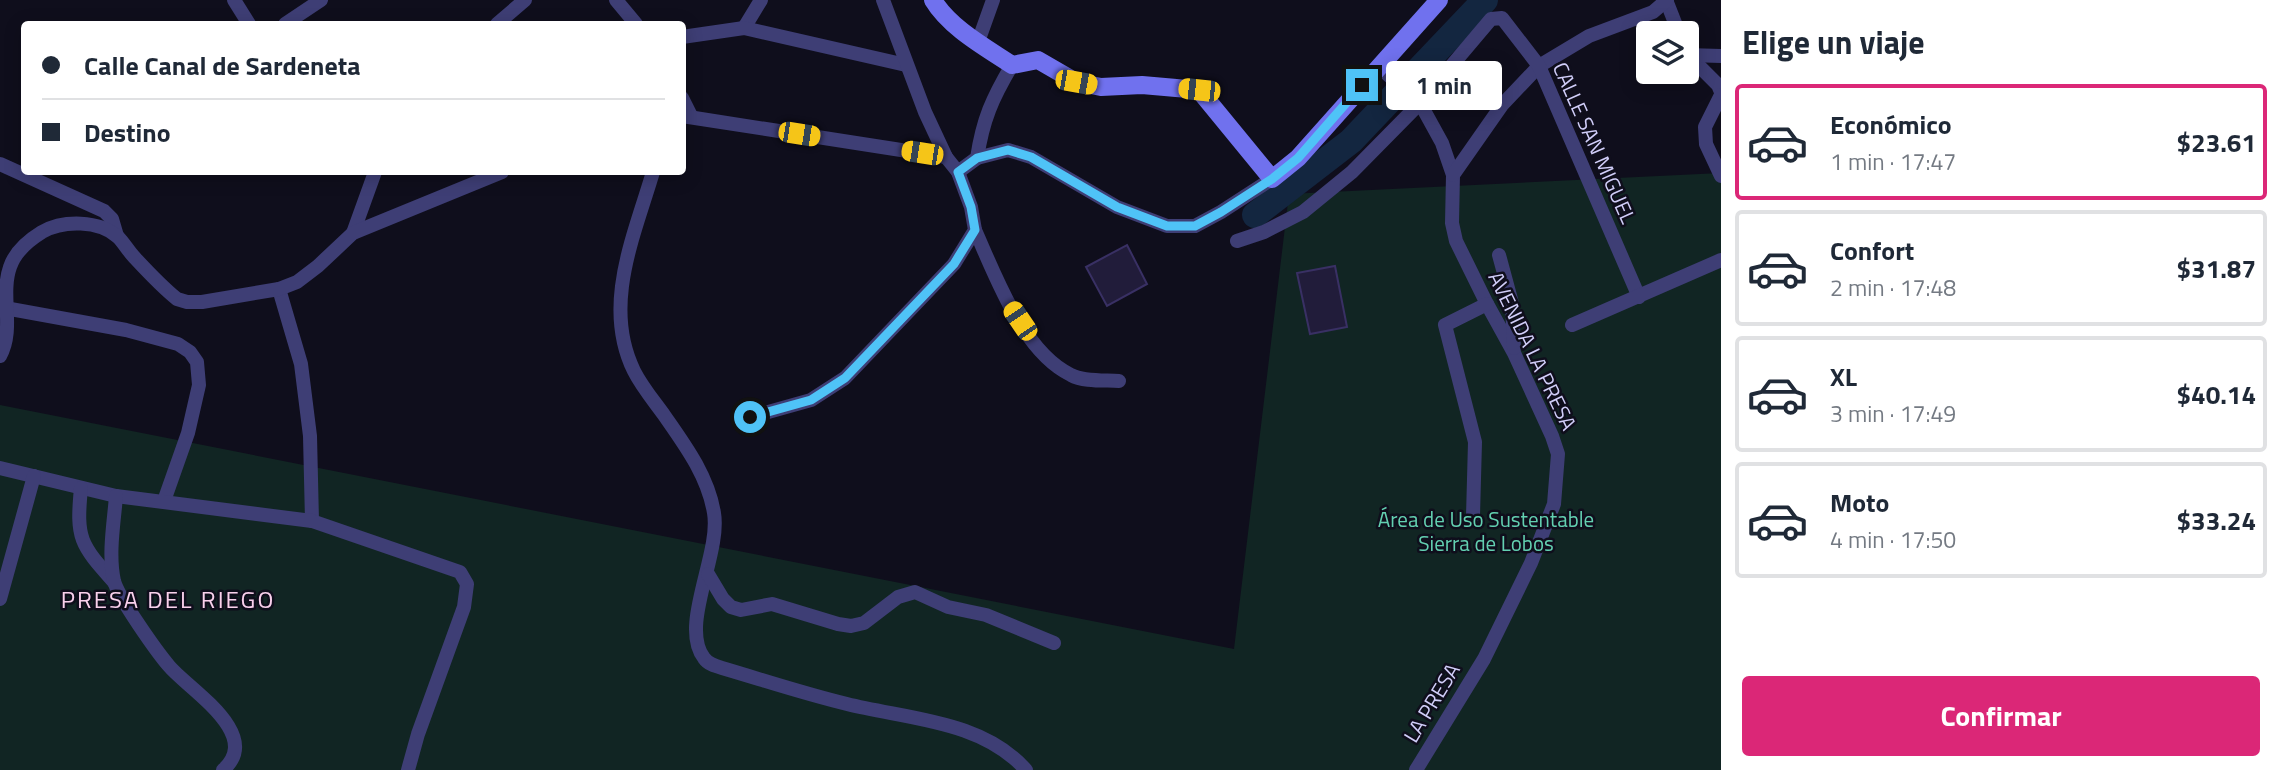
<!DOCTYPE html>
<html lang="es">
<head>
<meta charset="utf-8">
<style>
  body { margin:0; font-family:"Titillium Web",sans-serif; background:#f2f2f3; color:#1f2937; height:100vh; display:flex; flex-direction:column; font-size:26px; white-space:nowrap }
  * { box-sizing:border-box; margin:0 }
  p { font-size:23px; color:#747a83 }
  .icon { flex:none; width:38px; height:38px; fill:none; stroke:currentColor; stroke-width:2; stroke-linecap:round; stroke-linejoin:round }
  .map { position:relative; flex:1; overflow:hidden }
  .side { display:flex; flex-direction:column; background:#fff; width:560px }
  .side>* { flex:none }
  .top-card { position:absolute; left:21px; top:21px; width:665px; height:154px; border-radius:7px; box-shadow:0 4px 18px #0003; display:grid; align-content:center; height:154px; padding:0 21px; background:#fff }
  .fabs { position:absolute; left:1636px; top:21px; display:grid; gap:14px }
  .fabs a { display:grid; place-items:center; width:63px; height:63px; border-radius:7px; background:#fff; box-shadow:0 4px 18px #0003; font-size:35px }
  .end { position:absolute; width:32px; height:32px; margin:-16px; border:9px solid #4fc3f7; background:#111; box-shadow:0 0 0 4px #111 }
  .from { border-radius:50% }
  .bubble { position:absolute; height:49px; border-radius:7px; background:#fff; box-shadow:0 4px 18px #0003; font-size:23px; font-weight:700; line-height:49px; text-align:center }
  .car { position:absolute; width:21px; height:42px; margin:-21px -10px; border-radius:9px; box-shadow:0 0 5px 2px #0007; background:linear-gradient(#f5c518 24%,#345 0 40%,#f5c518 0 76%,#345 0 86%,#f5c518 0) }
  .top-card b { display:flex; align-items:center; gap:24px; height:66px; font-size:26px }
  .top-card b+b { border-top:2px solid #e0e1e3 }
  .top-card i { width:18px; height:18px; background:#1f2937 }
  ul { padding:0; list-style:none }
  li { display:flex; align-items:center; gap:21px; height:116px; margin:0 14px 10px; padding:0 7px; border:4px solid #e0e1e3; border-radius:7px }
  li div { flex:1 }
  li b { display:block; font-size:26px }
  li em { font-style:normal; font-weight:700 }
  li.current { border-color:#db2777 }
  li>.icon { width:63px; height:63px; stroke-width:1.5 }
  h2 { padding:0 21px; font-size:32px; line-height:84px }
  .button { display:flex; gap:14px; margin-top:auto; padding:14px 21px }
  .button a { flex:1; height:80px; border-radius:7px; background:#db2777; color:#fff; font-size:28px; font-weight:700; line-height:80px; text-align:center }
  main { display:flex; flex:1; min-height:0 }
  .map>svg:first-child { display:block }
  .green { fill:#112523 }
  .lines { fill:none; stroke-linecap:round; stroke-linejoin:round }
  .river { stroke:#132640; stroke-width:26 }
  .building { fill:#211c3a; stroke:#393064; stroke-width:2 }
  .street { stroke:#3e3e75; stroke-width:14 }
  .secondary { stroke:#7071ee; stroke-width:18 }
  .route { stroke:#4fc3f7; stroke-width:9 }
  .labels { text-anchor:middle; stroke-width:5; stroke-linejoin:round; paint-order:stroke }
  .street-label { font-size:21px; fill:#d1cef9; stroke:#0f0e1c }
  .park-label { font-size:21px; fill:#63d0b1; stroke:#0f0e1c }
  .quarter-label { font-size:24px; letter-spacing:2px; fill:#f9d0ec; stroke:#0f0e1c }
</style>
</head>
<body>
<main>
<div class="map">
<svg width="1721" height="770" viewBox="0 0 1721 770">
  <rect width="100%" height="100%" fill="#0f0e1c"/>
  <!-- green -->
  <path class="green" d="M1721,173V770H0V405L1234,649L1289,194Z"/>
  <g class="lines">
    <!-- river -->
    <path class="river" d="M1255,215L1351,141L1485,0"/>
  </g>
  <!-- building -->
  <g class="building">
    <path d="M1127,245L1147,284L1107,306L1086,267Z"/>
    <path d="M1335,266L1347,327L1310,334L1297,273Z"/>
  </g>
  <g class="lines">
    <!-- street -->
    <g class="street">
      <path d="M234,0L249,24"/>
      <path d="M616,0L636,24"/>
      <path d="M1666,0L1679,33"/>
      <path d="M285,24L321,0"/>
      <path d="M497,24L525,0"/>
      <path d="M744,28L761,0"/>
      <path d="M682,37L744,28L906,65"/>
      <path d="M978,42L993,0"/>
      <path d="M1687,54L1718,85L1721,92"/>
      <path d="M1687,55L1721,56"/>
      <path d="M1378,66L1420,103L1442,143L1453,175L1452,223L1456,241L1487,304L1514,353L1552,436L1558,454L1554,504L1531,563L1484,659L1416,770"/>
      <path d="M1721,95L1705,127L1706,144L1721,176"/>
      <path d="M682,98L691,116"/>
      <path d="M682,116L946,157"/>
      <path d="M977,158L1008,150L1031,157L1117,207L1167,226H1195L1221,212L1272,179"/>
      <path d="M0,164L104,211L112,219L117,236"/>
      <path d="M653,172C634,236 602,306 634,371C642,387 654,401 664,415C685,445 708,476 714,513C721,554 679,626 704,658C708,664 715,666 722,668C763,680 805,694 847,704C907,719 982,720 1026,770"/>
      <path d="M958,172L977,158C983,119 992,99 1012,65"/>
      <path d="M1453,175L1502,105L1539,66L1589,36L1653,12L1667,0"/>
      <path d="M975,230C996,277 1023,352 1071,375C1084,382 1105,380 1119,381"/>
      <path d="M353,233L375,172"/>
      <path d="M1237,241L1264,232L1303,212L1352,172L1420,103L1491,19L1502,18L1539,66L1639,297"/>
      <path d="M1499,255L1512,303L1514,348"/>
      <path d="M279,289L301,364L310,436L312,521"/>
      <path d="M5,308L126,330L178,344L190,352L197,362L199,385L188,433L164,501"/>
      <path d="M1572,325L1721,260"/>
      <path d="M0,356C15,329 0,295 10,267C15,252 29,240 42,232C63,220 99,220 118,237C124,243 129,252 135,258C148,272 162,287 177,299L187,302H202L279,289L297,282L318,266L353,233L502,172"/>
      <path d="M750,417L811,400L845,378L954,264L975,230L971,207L958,172L946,157L925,112L883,0"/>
      <path d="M0,468L116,496L312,521L460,572L467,584L464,607L418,734L408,770"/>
      <path d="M81,488C76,539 80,544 114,582"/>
      <path d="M116,496C114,522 108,554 114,581C118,597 157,652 169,666C188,689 264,734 223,770"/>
      <path d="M1473,516L1475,442L1445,325L1487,304"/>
      <path d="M708,574L723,599L731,607L741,610L772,604L838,624L851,626L864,623L898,597L915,592L948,607L986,615L1054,643"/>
      <path d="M0,599L34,476"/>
    </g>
    <!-- secondary -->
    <path class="secondary" d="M933,0C950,28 985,47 1012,65L1038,60L1076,82L1101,87L1142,85L1199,90L1272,179L1298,158L1439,0"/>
  </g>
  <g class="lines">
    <!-- route -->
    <path class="route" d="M750,417L811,400L845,378L954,264L975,230L971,207L958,172L977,158L1008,150L1031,157L1117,207L1167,226H1195L1221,212L1272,179L1298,158L1362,85"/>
  </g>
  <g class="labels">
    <!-- street labels -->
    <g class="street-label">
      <text transform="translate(1594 143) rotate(66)" y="7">CALLE SAN MIGUEL</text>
      <text transform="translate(1532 351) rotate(64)" y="7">AVENIDA LA PRESA</text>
      <text transform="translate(1432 703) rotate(-59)" y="7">LA PRESA</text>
    </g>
    <!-- park labels -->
    <g class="park-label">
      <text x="1486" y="527">Área de Uso Sustentable<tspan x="1486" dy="24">Sierra de Lobos</tspan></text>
    </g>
    <!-- quarter labels -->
    <g class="quarter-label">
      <text x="168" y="608">PRESA DEL RIEGO</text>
    </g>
  </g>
</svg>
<div class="fabs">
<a><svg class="icon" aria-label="layers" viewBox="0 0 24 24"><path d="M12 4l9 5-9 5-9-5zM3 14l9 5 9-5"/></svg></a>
</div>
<i class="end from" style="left:750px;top:417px"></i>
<i class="end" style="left:1362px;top:85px"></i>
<div class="bubble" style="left:1386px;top:61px;width:116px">1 min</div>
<i class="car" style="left:1076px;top:82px;rotate:100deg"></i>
<i class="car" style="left:1199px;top:90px;rotate:276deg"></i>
<i class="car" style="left:799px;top:134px;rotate:99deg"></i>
<i class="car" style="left:922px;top:153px;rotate:279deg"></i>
<i class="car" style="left:1020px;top:321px;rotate:326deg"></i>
<div class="top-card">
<b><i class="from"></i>Calle Canal de Sardeneta</b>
<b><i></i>Destino</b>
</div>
</div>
<section class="side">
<h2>Elige un viaje</h2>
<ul>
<li class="current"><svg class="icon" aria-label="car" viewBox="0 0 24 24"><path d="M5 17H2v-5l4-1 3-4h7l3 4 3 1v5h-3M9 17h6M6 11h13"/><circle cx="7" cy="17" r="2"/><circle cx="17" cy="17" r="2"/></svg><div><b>Económico</b><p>1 min · 17:47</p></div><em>$23.61</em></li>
<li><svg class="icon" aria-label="car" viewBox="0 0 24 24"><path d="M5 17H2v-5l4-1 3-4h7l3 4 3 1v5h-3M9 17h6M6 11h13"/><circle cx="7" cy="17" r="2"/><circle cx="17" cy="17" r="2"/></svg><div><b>Confort</b><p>2 min · 17:48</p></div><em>$31.87</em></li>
<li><svg class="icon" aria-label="car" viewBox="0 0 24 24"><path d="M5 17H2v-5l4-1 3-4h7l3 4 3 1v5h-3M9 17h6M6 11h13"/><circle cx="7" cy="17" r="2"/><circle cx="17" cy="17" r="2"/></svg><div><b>XL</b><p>3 min · 17:49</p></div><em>$40.14</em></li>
<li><svg class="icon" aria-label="car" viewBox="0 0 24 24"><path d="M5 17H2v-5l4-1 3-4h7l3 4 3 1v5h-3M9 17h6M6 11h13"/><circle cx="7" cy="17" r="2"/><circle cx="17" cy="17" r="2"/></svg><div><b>Moto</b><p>4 min · 17:50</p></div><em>$33.24</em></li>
</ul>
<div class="button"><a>Confirmar</a></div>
</section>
</main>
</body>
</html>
